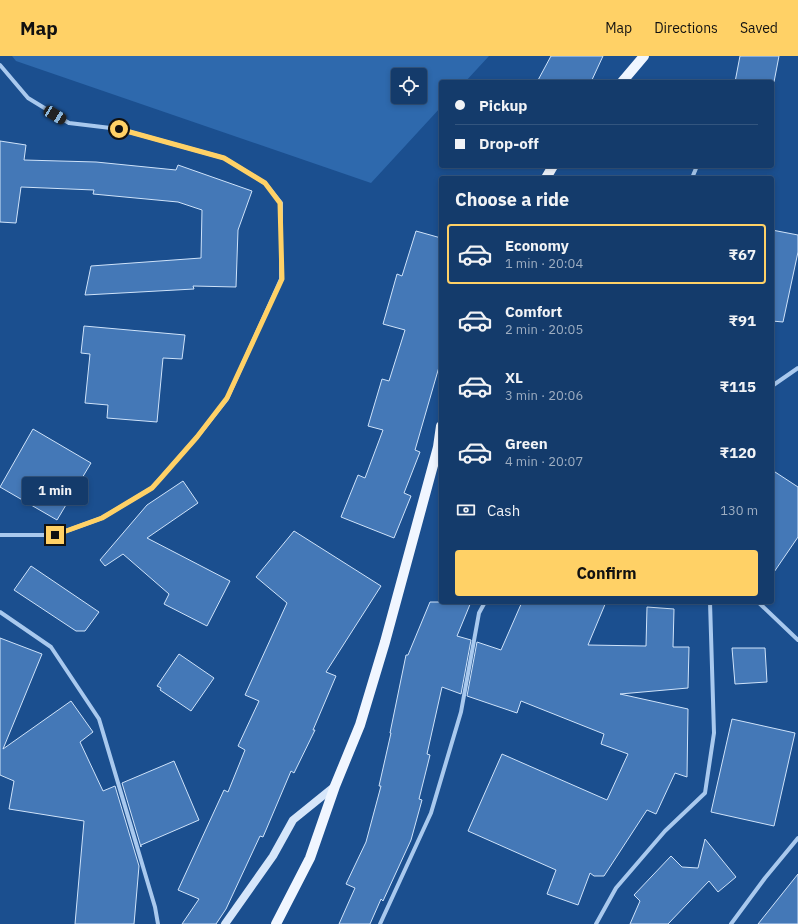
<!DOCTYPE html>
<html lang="en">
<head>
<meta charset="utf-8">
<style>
  body { margin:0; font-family:"IBM Plex Sans",sans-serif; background:#1d4271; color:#f1f3f6; height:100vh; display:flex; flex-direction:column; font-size:15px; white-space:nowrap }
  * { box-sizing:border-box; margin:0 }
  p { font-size:13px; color:#9dadc1 }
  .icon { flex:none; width:22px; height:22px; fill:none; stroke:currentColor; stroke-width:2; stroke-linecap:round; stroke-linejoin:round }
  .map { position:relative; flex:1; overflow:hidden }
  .sheet { position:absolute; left:439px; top:120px; width:335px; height:428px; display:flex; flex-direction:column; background:#143b6b; border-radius:4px; box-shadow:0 2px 6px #0003,0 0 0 1px #33557e }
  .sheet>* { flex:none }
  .guide { position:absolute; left:439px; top:24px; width:335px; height:88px; border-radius:4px; box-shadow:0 2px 6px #0003,0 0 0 1px #33557e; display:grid; align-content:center; height:88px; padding:0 16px; background:#143b6b }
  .fabs { position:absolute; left:391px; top:12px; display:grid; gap:8px }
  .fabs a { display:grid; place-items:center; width:36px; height:36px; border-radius:4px; background:#143b6b; box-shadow:0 2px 6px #0003,0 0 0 1px #33557e; font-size:20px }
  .end { position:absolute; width:18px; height:18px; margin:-9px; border:5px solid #ffd166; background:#111; box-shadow:0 0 0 2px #111 }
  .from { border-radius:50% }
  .bubble { position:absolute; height:28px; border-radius:4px; background:#143b6b; box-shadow:0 2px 6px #0003,0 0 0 1px #33557e; font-size:13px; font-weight:700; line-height:28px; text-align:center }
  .car { position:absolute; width:12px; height:24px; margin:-12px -6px; border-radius:5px; box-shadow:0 0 3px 1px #0007; background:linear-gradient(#222 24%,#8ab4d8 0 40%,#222 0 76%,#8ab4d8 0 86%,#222 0) }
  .guide b { display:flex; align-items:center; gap:14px; height:38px; font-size:15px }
  .guide b+b { border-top:1px solid #33557e }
  .guide i { width:10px; height:10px; background:#f1f3f6 }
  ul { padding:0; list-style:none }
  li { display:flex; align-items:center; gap:12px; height:60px; margin:0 8px 6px; padding:0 8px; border:2px solid transparent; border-radius:4px }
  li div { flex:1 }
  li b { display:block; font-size:15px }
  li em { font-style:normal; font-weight:700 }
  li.active { border-color:#ffd166 }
  li>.icon { width:36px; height:36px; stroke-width:1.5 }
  h2 { padding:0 16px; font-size:18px; line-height:48px }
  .pay { display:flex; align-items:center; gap:10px; height:44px; padding:0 16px; font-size:15px }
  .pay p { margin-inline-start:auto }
  .primary-button { display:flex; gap:8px; margin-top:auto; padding:8px 16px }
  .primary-button a { flex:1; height:46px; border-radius:4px; background:#ffd166; color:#111; font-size:16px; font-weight:700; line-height:46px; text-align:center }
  header { display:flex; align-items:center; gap:24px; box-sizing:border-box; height:56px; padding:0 20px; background:#ffd166; color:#111 }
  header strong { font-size:19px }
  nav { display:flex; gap:22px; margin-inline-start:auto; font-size:14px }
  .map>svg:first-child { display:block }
  .green { fill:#2e69ad; fill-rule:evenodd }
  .building { fill:#4478b7; stroke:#cfe3fa }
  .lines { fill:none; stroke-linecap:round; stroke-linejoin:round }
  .street { stroke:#a9c9ee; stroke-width:4 }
  .secondary { stroke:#d6e6fa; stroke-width:8 }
  .primary { stroke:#f0f6ff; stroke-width:10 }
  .route { stroke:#ffd166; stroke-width:5 }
</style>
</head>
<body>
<header>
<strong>Map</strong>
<nav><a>Map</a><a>Directions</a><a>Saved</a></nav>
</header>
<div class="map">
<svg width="798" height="868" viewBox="0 0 798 868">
  <rect width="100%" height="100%" fill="#1b4f8f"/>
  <!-- green -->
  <path class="green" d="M12,0H489L465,26H441V51L371,127L16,5ZM398,19H420V41H398Z"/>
  <!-- building -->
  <g class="building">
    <path d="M551,0H603L591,26H537Z"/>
    <path d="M740,0H779L774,26H735Z"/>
    <path d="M0,85L26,89L24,104L96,106L176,114L178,109L252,135L238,174L236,231L193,230L194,233L85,239L91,210L201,202L202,154L178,146L93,138L94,134L21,131L16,167L0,166Z"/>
    <path d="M772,174L798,179V196L783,266L772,265Z"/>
    <path d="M416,175L441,182V304L415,394L420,396L404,437L411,440L394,482L341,461L358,419L365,422L383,374L368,370L382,323L389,325L405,274L383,268L397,218L402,220Z"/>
    <path d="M84,270L185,279L182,303L163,302L157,366L107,362L108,349L85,347L90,298L81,297Z"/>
    <path d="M33,373L91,407L57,464L0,431Z"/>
    <path d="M772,414L798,431V481L772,519Z"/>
    <path d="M183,425L198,447L147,482L230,525L207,570L164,548L169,538L123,498L105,510L100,504L147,449Z"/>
    <path d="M294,475L381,530L326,616L336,620L313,674H315L294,717L291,715L263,781L260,780L226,853L216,868H182L199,843L178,834L224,734L228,736L245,694L238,690L259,645L245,639L287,547L256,521Z"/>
    <path d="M31,510L99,556L85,575H76L14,534Z"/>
    <path d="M430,546H471L457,580L471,584L461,638L442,631L427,698L430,699L419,743L422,744L411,784L383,845L381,843L370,868H339L355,832L346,828L366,786L381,730H379L391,677H390L406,599H408Z"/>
    <path d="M522,546H606L588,589L646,590L647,551L674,553L673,591H689L688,632L620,638L688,653L687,721L675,717L656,758L647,754L604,820H594L590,817L578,849L547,838L556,814L468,775L502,698L607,744L628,698L601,688L604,678L521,645L517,657L467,640L477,586L501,594Z"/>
    <path d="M0,582L42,598L3,693L71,645L93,676L80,686L103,735L115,730L139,810L134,868H75L84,765L9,753L14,725L0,719Z"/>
    <path d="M732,592H765L767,626L735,628Z"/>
    <path d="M179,598L214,622L191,655L160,634L161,632L157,630Z"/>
    <path d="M732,663L795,677L774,770L711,756Z"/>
    <path d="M174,705L199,764L141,789V791L122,727Z"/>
    <path d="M705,783L736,821L718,836L709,825L668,868H630L640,845L634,839L671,800L682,811L698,812Z"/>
    <path d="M798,818V868H758Z"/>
  </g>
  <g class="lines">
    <!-- street -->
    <g class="street">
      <path d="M0,9L28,42L69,67L119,73L224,102L265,127L281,147V223L227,343L197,381L152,432L102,462L55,479H0"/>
      <path d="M692,122L697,110"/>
      <path d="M772,330L798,312"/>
      <path d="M758,546L798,584"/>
      <path d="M0,556L51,591L99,663L155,851L158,868"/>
      <path d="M380,868L431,757L461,656L479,557L485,546"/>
      <path d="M596,868L616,832L665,775L705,737L714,677L710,546"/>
      <path d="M731,868L765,822L798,782"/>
    </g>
    <!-- secondary -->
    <path class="secondary" d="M225,868L273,800L293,764L335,730"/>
    <!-- primary -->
    <g class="primary">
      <path d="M622,26L644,0"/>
      <path d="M546,122L553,110"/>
      <path d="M276,868L310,802L335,730L360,669L385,586L438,391L441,370"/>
    </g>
  </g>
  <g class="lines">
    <!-- route -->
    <path class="route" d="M55,479L102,462L152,432L161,422L197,381L227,342L282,223L280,147L265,127L224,102L119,73"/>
  </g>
</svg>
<div class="fabs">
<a><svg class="icon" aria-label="locate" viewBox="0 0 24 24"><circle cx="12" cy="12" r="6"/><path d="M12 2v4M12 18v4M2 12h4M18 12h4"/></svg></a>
</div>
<i class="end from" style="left:119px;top:73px"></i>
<i class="end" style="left:55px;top:479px"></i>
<div class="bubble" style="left:22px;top:421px;width:66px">1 min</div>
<i class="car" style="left:55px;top:59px;rotate:121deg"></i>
<div class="guide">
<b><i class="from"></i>Pickup</b>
<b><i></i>Drop-off</b>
</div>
<section class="sheet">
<h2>Choose a ride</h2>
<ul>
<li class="active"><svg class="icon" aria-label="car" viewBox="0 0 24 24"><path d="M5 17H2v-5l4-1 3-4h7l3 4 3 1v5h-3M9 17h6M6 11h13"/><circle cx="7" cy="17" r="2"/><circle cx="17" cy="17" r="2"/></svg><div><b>Economy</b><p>1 min · 20:04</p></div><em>₹67</em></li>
<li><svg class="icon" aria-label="car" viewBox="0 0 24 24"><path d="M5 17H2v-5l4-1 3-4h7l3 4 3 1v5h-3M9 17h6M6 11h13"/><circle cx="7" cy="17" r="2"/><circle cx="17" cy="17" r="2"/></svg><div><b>Comfort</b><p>2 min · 20:05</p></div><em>₹91</em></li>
<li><svg class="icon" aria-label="car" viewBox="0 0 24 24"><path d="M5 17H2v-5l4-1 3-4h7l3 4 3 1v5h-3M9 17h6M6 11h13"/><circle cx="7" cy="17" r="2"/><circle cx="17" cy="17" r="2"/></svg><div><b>XL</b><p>3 min · 20:06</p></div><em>₹115</em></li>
<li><svg class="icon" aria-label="car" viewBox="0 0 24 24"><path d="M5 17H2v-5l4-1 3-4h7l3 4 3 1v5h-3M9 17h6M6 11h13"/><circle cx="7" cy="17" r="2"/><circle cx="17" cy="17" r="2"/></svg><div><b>Green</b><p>4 min · 20:07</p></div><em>₹120</em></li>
</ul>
<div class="pay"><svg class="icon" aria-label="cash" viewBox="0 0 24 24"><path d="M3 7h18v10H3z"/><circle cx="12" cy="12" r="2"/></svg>Cash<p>130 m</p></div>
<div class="primary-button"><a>Confirm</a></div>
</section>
</div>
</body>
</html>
